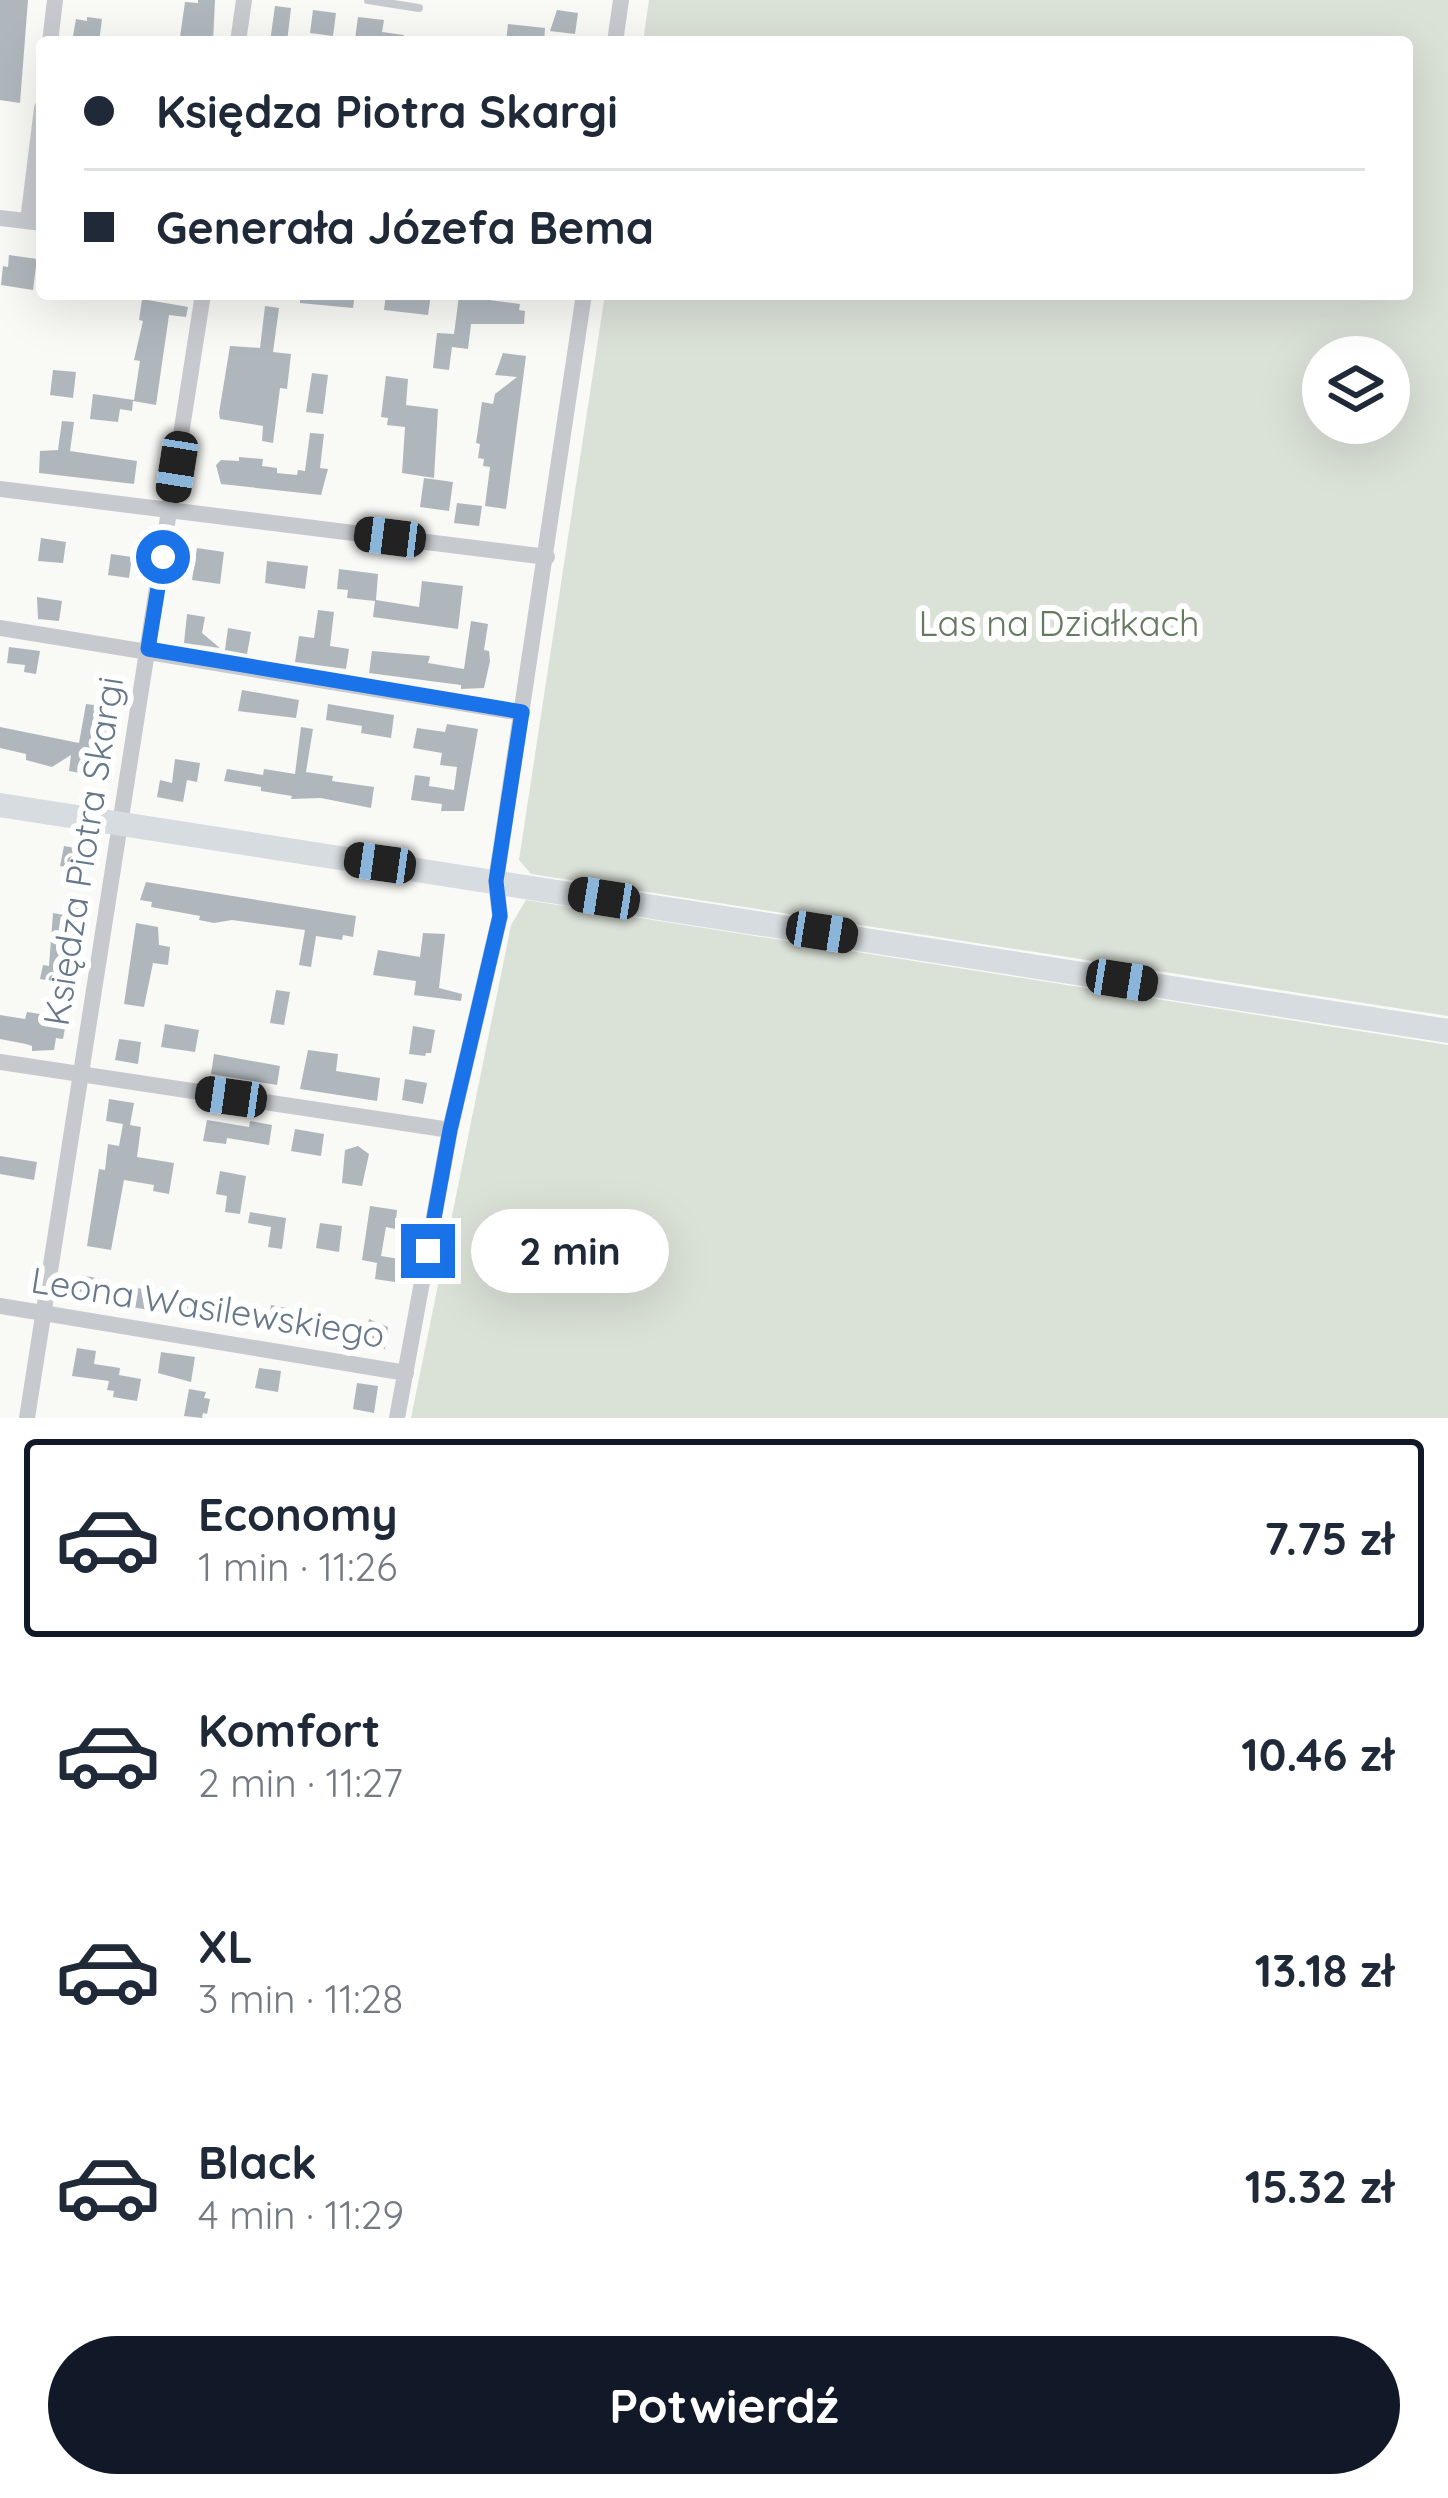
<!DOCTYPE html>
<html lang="pl">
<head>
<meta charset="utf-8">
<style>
  body { margin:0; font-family:Quicksand,sans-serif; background:#f2f2f3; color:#1f2937; height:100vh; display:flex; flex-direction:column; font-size:45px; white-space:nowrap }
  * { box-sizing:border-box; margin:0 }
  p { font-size:39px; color:#747a83 }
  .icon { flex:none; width:66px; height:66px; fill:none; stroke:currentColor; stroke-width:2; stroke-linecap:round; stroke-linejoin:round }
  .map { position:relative; height:1418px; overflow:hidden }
  .panel { display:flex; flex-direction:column; background:#fff; flex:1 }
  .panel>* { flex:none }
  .hud { position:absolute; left:36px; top:36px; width:1377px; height:264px; border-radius:12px; box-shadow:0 12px 48px #0002; display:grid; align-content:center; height:264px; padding:0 48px; background:#fff }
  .tools { position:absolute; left:1302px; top:336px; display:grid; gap:24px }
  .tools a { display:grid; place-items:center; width:108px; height:108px; border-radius:50%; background:#fff; box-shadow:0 12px 48px #0002; font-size:60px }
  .end { position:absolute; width:54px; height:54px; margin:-27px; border:15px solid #1a73e8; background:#fff; box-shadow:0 0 0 6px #fff }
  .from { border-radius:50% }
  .bubble { position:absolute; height:84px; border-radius:42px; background:#fff; box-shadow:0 12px 48px #0002; font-size:39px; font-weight:700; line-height:84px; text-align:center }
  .car { position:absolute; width:36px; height:72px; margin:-36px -18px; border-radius:15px; box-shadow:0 0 9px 3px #0007; background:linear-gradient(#222 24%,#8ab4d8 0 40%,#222 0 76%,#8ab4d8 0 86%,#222 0) }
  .hud b { display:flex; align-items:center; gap:42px; height:114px; font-size:45px }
  .hud b+b { border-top:3px solid #e0e1e3 }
  .hud i { width:30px; height:30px; background:#1f2937 }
  ul { padding:21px 0 0; list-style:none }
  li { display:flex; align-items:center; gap:36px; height:198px; margin:0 24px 18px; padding:0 24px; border:6px solid transparent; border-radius:12px }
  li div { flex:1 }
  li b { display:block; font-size:45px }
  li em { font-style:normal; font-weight:700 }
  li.on { border-color:#111827 }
  li>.icon { width:108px; height:108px; stroke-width:1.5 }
  .button { display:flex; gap:24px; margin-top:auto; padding:24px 48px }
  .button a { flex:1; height:138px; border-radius:72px; background:#111827; color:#fff; font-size:48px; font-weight:700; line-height:138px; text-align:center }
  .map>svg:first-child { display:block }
  .green { fill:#dae1d7; fill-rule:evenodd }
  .building { fill:#afb7bd }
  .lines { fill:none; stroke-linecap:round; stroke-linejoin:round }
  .lane { stroke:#c6cace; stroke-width:8 }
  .street { stroke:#c6cace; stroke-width:16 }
  .secondary { stroke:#d6dce0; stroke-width:24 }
  .route { stroke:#1a73e8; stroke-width:15 }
  .labels { text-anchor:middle; stroke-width:12; stroke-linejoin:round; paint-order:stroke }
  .park-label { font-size:36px; fill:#657a61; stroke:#fff }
  .street-label { font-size:36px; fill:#667889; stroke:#fff }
</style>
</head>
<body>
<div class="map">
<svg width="1448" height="1418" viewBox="0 0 1448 1418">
  <rect width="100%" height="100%" fill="#f9f9f6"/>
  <!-- green -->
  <g class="green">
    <path d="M649,0H1448V1016L531,874L519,860L605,294H1407V42H643ZM1323,357H1389V423H1323Z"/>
    <path d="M526,900L1448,1045V1418H411L511,925Z"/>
  </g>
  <!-- building -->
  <g class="building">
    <path d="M0,0H28L20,103L0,100Z"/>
    <path d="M198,0H215L213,42H187V38L180,37L185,2L198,3Z"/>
    <path d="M275,6L291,8L287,42H270Z"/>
    <path d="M313,10L336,13L333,36L310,33Z"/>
    <path d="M557,10L578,13L575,34L550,31Z"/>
    <path d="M87,17L102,19L99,42H72L76,19L87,21Z"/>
    <path d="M358,17L384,20L382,32L404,35L403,42L355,39Z"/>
    <path d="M508,24L545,28L544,42H506Z"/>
    <path d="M9,255L37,259L33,290L1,285L3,266L8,267Z"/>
    <path d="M300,294H355L353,308L300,303Z"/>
    <path d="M386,294H431L428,315L384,310Z"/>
    <path d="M459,296L520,304L519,310L525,311L524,324H471L468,349L452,347L449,370L433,368L437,333L454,334Z"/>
    <path d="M142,299L188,307L186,317L169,315L156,405L133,401L132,411L120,409L118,422L90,419L93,394L134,400L140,361L134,360L143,321L139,320Z"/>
    <path d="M265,306L279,308L273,352L291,354L287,389L280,388L273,443L262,441L263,426L220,419L219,413L230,346L260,348Z"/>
    <path d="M503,353L526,356L506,509L485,506L490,467L483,466L484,459L478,458L480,444L476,443L482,402L493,404L495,394L517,377L495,375Z"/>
    <path d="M53,370L76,372L73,398L50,395Z"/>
    <path d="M312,373L328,375L323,414L306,412Z"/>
    <path d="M386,376L408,379L406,405L438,409L434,478L402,473L405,427L387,425L388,418L381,417Z"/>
    <path d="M62,421L74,422L70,451L137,461L134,484L39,473L40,451L58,450Z"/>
    <path d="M310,433L324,434L320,468L328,469L321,495L221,484L216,465L221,460L239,461V457L263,459L262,466L277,468V473L297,475L298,470L305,471Z"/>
    <path d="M424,478L453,482L449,511L420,507Z"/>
    <path d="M457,503L482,506L479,526L454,523Z"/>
    <path d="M41,538L66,542L63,563L38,561Z"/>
    <path d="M197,548L224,552L220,584L192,580Z"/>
    <path d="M111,554L132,557L129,578L108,575Z"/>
    <path d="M267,561L308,566L305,589L265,583Z"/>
    <path d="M339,569L378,574L376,600L419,607L422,581L463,586L458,629L373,617L375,601L347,598L348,590L337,589Z"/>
    <path d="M37,597L62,601L59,621L38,619Z"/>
    <path d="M318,610L334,612L330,646L349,649L346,669L295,662L299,636L314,638Z"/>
    <path d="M187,614L205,617L202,633L220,648L184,643Z"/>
    <path d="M471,621L488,624L484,650L489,651L490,661L484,688L461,689V685L369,673L372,651L430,656L428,663L464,669Z"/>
    <path d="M228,628L251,632L247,654L225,650Z"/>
    <path d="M9,647L40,651L36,674L24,672L25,665L7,663Z"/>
    <path d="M242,690L299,700L296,718L238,711Z"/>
    <path d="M86,704L109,707L102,777L69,771L71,755L52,767L26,760V754L0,748V727L79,743Z"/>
    <path d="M328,704L394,715L391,738L361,733L362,726L326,720Z"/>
    <path d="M447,724L478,729L464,811H441L442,804L411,800L415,775L430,777L429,786L454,790L457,767L440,765L442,753L413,748L417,728L445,732Z"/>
    <path d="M301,727L313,729L306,772L333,776L332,781L374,787L371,808L321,798L291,799L292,796L261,791V787L224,781L227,769L263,775L264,769L295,774Z"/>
    <path d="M175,759L200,763L197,782L187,780L183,802L157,797L160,780L172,783Z"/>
    <path d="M64,846L86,850L83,870L60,866Z"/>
    <path d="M146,882L356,916L353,937L343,935L342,940L316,936L311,967L299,965L305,930L232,920L214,923L199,920L200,916L151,907L152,902L140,900Z"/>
    <path d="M65,907L78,908L65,983L40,979L43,965L49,966L53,913L64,915Z"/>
    <path d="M136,923L158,927L159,945L170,947L168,965L153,963L144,1007L124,1004Z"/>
    <path d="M423,933L445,934L439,988L462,994L461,1001L414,995L416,981L373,975L378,950L420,957Z"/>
    <path d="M276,990L290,992L284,1025L270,1023Z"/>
    <path d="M27,1012L60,1017L58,1027L65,1028L63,1039L56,1038L54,1050L32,1051V1046L26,1044L0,1039V1015L25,1019Z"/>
    <path d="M165,1024L199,1030L195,1052L161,1047Z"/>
    <path d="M413,1026L435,1030L431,1053H426L425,1056L409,1054Z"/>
    <path d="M119,1039L141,1042L138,1064L115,1060Z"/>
    <path d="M308,1050L338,1054L336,1071L380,1078L377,1101L300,1089Z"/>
    <path d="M214,1054L280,1066L277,1085L211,1074Z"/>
    <path d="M405,1079L427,1083L423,1104L402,1100Z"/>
    <path d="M109,1099L134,1103L130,1125L141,1127L137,1157L174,1163L169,1194L153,1191L154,1185L124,1180L111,1250L87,1246L99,1169L105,1170L108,1144L119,1146L123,1124L106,1121Z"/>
    <path d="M207,1120L249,1127L250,1121L272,1125L269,1145L227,1138L226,1144L203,1141Z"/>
    <path d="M295,1129L324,1134L321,1156L291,1151Z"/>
    <path d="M358,1146L369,1154L362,1186L342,1183L345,1150Z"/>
    <path d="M0,1156L37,1162L34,1180L0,1174Z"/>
    <path d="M220,1171L246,1176L240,1214L225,1212L227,1196L216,1194Z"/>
    <path d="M370,1206L397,1210L395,1229L386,1227L381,1256L399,1259L395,1282L375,1279L377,1263L362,1260Z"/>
    <path d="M250,1212L286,1218L282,1249L268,1247L271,1227L248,1223Z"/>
    <path d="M320,1223L342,1226L339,1252L316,1248Z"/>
    <path d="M81,1275L106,1280L102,1303L78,1299Z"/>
    <path d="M128,1287L235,1301L231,1323L125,1306Z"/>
    <path d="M271,1305L297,1310L294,1327L290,1331L268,1327Z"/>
    <path d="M369,1319L388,1327L385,1349L365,1345Z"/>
    <path d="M77,1348L96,1351L94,1364L120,1368L119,1375L141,1379L137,1401L113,1397L114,1391L107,1390L109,1381L72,1376Z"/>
    <path d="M161,1352L195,1357L191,1382L158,1373Z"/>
    <path d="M259,1368L281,1371L278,1392L255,1388Z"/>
    <path d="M357,1383L378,1386L374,1413L353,1409Z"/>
    <path d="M189,1389L206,1392L204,1398L210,1399L207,1414L203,1413L202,1418L184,1416Z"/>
  </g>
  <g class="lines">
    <!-- lane -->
    <path class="lane" d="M368,0L419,8"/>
    <!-- street -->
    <g class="street">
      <path d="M50,42L55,0"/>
      <path d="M238,42L244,0"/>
      <path d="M615,42L621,0"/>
      <path d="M0,218L42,223"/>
      <path d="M28,221L42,108"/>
      <path d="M0,489L547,557"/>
      <path d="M0,628L522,713"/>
      <path d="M0,1062L450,1130"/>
      <path d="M0,1306L406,1373"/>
      <path d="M27,1418L203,294"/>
      <path d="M397,1418L450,1130L500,916L496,881L584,294"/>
    </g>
    <!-- secondary -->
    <path class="secondary" d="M0,805L1448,1031"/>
  </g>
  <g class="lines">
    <!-- route -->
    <path class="route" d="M163,557L148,649L522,712L496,881L500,916L450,1130L428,1251"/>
  </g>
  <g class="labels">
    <!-- park labels -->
    <g class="park-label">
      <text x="1059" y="636">Las na Działkach</text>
    </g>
    <!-- street labels -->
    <g class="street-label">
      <text transform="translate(83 851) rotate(-81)" y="13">Księdza Piotra Skargi</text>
      <text transform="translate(208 1307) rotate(9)" y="13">Leona Wasilewskiego</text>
    </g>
  </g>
</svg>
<div class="tools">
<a><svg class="icon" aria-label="layers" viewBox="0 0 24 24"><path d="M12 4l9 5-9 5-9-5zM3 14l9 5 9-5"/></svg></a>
</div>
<i class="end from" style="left:163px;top:557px"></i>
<i class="end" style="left:428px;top:1251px"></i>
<div class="bubble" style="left:471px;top:1209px;width:198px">2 min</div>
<i class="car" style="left:177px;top:467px;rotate:189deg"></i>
<i class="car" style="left:390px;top:537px;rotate:277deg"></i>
<i class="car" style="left:380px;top:863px;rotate:278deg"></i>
<i class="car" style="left:604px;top:898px;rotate:279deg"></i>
<i class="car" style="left:822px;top:932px;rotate:99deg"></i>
<i class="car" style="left:1122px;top:980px;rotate:99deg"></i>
<i class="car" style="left:231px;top:1097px;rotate:278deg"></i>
<div class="hud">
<b><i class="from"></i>Księdza Piotra Skargi</b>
<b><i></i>Generała Józefa Bema</b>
</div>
</div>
<section class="panel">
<ul>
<li class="on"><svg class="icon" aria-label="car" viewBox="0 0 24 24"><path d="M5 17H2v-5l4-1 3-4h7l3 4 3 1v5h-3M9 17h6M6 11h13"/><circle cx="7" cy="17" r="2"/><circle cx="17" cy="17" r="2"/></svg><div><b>Economy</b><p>1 min · 11:26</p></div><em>7.75 zł</em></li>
<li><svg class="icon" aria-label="car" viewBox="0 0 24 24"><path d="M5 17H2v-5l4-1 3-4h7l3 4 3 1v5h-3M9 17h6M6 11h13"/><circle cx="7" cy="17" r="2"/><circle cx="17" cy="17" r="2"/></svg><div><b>Komfort</b><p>2 min · 11:27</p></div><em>10.46 zł</em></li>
<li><svg class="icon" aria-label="car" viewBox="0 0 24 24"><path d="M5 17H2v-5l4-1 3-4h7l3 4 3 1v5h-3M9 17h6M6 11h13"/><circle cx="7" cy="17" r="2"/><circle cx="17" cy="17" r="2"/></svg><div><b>XL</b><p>3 min · 11:28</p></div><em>13.18 zł</em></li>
<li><svg class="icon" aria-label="car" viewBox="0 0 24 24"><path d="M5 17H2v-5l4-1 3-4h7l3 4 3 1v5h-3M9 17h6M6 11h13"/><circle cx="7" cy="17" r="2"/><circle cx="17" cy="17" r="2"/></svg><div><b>Black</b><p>4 min · 11:29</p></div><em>15.32 zł</em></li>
</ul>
<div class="button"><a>Potwierdź</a></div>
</section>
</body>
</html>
